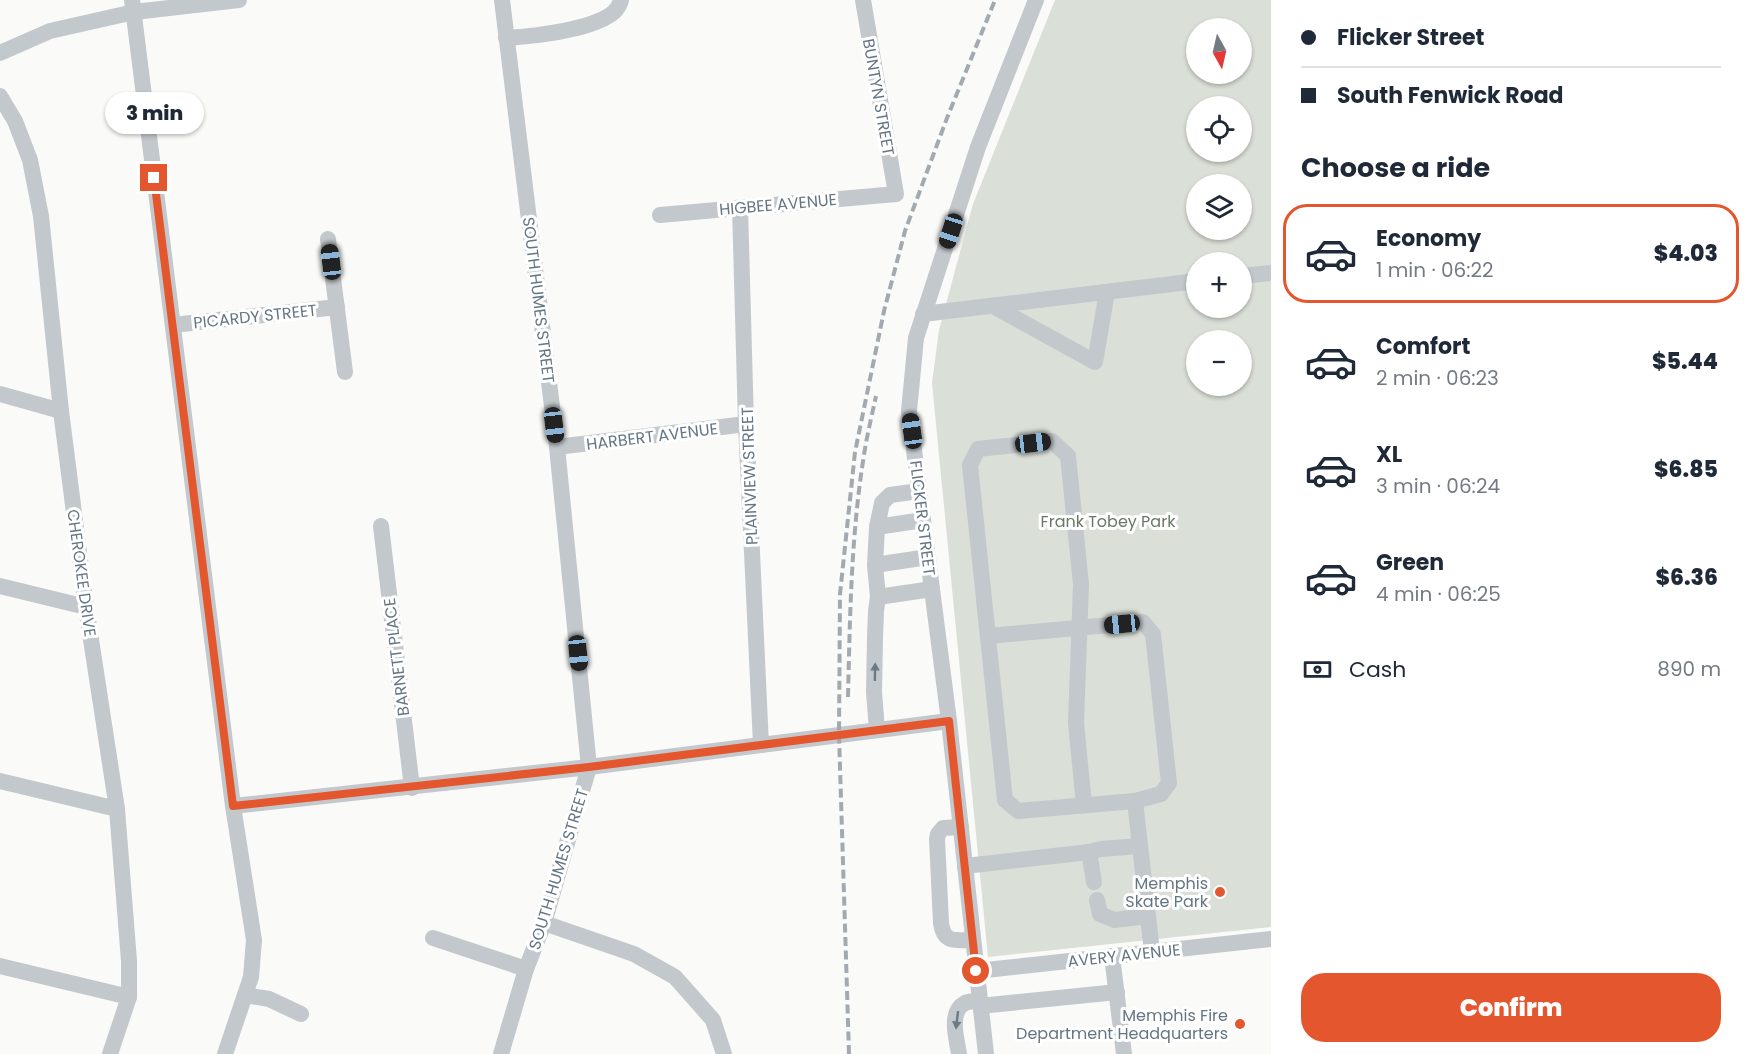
<!DOCTYPE html>
<html lang="en">
<head>
<meta charset="utf-8">
<style>
  body { margin:0; font-family:Poppins,sans-serif; background:#f2f2f3; color:#1f2937; height:100vh; display:flex; flex-direction:column; font-size:22px; white-space:nowrap }
  * { box-sizing:border-box; margin:0 }
  p { font-size:20px; color:#747a83 }
  .icon { flex:none; width:33px; height:33px; fill:none; stroke:currentColor; stroke-width:2; stroke-linecap:round; stroke-linejoin:round }
  .map { position:relative; flex:1; overflow:hidden }
  .drawer { display:flex; flex-direction:column; background:#fff; width:480px }
  .drawer>* { flex:none }
  .guide { display:grid; align-content:center; height:132px; padding:0 30px; background:#fff }
  .needle { width:39px; rotate:172deg }
  .buttons { position:absolute; left:1186px; top:18px; display:grid; gap:12px }
  .buttons a { display:grid; place-items:center; width:66px; height:66px; border-radius:50%; background:#fff; box-shadow:0 2px 4px #0004; font-size:30px }
  .end { position:absolute; width:27px; height:27px; margin:-14px; border:8px solid #e4572e; background:#fff; box-shadow:0 0 0 3px #fff }
  .from { border-radius:50% }
  .bubble { position:absolute; height:42px; border-radius:21px; background:#fff; box-shadow:0 2px 4px #0004; font-size:20px; font-weight:800; line-height:42px; text-align:center }
  .car { position:absolute; width:18px; height:36px; margin:-18px -9px; border-radius:8px; box-shadow:0 0 4px 2px #0007; background:linear-gradient(#222 24%,#8ab4d8 0 40%,#222 0 76%,#8ab4d8 0 86%,#222 0) }
  .guide b { display:flex; align-items:center; gap:21px; height:57px; font-size:22px }
  .guide b+b { border-top:2px solid #e0e1e3 }
  .guide i { width:15px; height:15px; background:#1f2937 }
  ul { padding:0; list-style:none }
  li { display:flex; align-items:center; gap:18px; height:99px; margin:0 12px 9px; padding:0 18px; border:3px solid transparent; border-radius:24px }
  li div { flex:1 }
  li b { display:block; font-size:22px }
  li em { font-style:normal; font-weight:800 }
  li.selected { border-color:#e4572e }
  li>.icon { width:54px; height:54px; stroke-width:1.5 }
  h2 { padding:0 30px; font-size:27px; line-height:72px }
  .pay { display:flex; align-items:center; gap:15px; height:66px; padding:0 30px; font-size:22px }
  .pay p { margin-inline-start:auto }
  .primary-button { display:flex; gap:12px; margin-top:auto; padding:12px 30px }
  .primary-button a { flex:1; height:69px; border-radius:24px; background:#e4572e; color:#fff; font-size:24px; font-weight:800; line-height:69px; text-align:center }
  main { display:flex; flex:1; min-height:0 }
  .map>svg:first-child { display:block }
  .green { fill:#dadfd7; fill-rule:evenodd }
  .lines { fill:none; stroke-linecap:round; stroke-linejoin:round }
  .minor { stroke:#c3c8cc; stroke-width:16 }
  .rail { stroke:#a2aab0; stroke-width:4; stroke-dasharray:9 4.5; stroke-linecap:butt }
  .oneway { fill:#6a7a87 }
  .route { stroke:#e4572e; stroke-width:8 }
  .poi-dot { fill:#e4572e; stroke:#fff; stroke-width:2 }
  .labels { text-anchor:middle; stroke-width:6; stroke-linejoin:round; paint-order:stroke }
  .street-label { font-size:16px; fill:#657683; stroke:#fff }
  .park-label { font-size:16px; fill:#687a64; stroke:#fff }
  .poi-label { font-size:16px; fill:#657683; stroke:#fff; text-anchor:end }
</style>
</head>
<body>
<main>
<div class="map">
<svg width="1271" height="1054" viewBox="0 0 1271 1054">
  <rect width="100%" height="100%" fill="#fafaf8"/>
  <!-- green -->
  <path class="green" d="M1055,0H1271V927L988,957L932,383L939,330L973,204ZM1197,28H1242V74H1197ZM1197,106H1242V152H1197ZM1197,184H1242V230H1197ZM1197,262H1242V308H1197ZM1197,340H1242V386H1197Z"/>
  <g class="lines">
    <!-- minor -->
    <g class="minor">
      <path d="M132,0L233,806L254,940L251,977L225,1054"/>
      <path d="M506,38C534,36 593,30 614,12C617,9 620,4 621,0"/>
      <path d="M0,53L50,31L134,12L239,0"/>
      <path d="M0,96L15,121L30,160L41,216L61,411L86,607L117,809L129,961V997L110,1054"/>
      <path d="M740,207L746,424L761,745"/>
      <path d="M660,215L896,194L863,0"/>
      <path d="M328,239L345,372"/>
      <path d="M1242,276L1271,273"/>
      <path d="M993,306L1095,362L1107,292"/>
      <path d="M923,314L1197,281"/>
      <path d="M173,325L337,307"/>
      <path d="M0,394L61,411"/>
      <path d="M557,447L746,424"/>
      <path d="M381,526L412,788"/>
      <path d="M877,527L923,520"/>
      <path d="M875,565L928,557"/>
      <path d="M0,586L86,607"/>
      <path d="M878,597L932,589"/>
      <path d="M988,636L1143,622L1153,634L1169,783L1161,794L1135,801L1018,811L1005,800L970,465L978,449L1052,441L1068,456L1081,584L1076,723L1084,805"/>
      <path d="M877,730L874,692L875,638L876,611L878,597L875,565L877,527L882,503L890,495L919,491"/>
      <path d="M0,781L117,809"/>
      <path d="M1135,801L1152,952"/>
      <path d="M233,806L589,767L949,721"/>
      <path d="M961,827L943,828L938,834L937,839L941,923C944,944 955,940 973,940"/>
      <path d="M1089,852L1094,882"/>
      <path d="M965,866L1089,852L1101,849L1140,846"/>
      <path d="M1097,900L1100,914L1114,920L1148,916"/>
      <path d="M544,923L634,954L675,977L713,1020L724,1054"/>
      <path d="M433,938L526,969"/>
      <path d="M1112,956L1124,1054"/>
      <path d="M0,966L129,997"/>
      <path d="M977,971L1271,939"/>
      <path d="M245,995L269,999L301,1014"/>
      <path d="M980,1006L1117,992"/>
      <path d="M501,1054L526,969L544,923L589,767L557,447L502,0"/>
      <path d="M959,1054C957,1040 948,1012 965,1003C969,1001 976,1001 980,1001"/>
      <path d="M986,1054L949,721L909,411L916,338L978,147L1036,0"/>
    </g>
    <!-- rail -->
    <g class="rail">
      <path d="M848,697C850,616 851,535 864,455C867,435 872,415 876,396"/>
      <path d="M849,1054L839,735L840,594L855,452L884,311L905,231L947,118L995,0"/>
    </g>
  </g>
  <!-- one-way arrows -->
  <defs><path id="oneway-solid" d="M-6-.8H1V-3.2L6.5 0L1 3.2V.8H-6Z" transform="scale(1.5)"/></defs>
  <g class="oneway">
    <use href="#oneway-solid" transform="translate(875 672) rotate(-89)"/>
    <use href="#oneway-solid" transform="translate(957 1020) rotate(97)"/>
  </g>
  <g class="lines">
    <!-- route -->
    <path class="route" d="M154,178L233,806L589,767L949,721L976,971"/>
  </g>
  <!-- markers -->
  <g class="poi-dot">
    <circle cx="1220" cy="892" r="6"/>
    <circle cx="1240" cy="1024" r="6"/>
  </g>
  <g class="labels">
    <!-- street labels -->
    <g class="street-label">
      <text transform="translate(879 97) rotate(80)" y="6">BUNTYN STREET</text>
      <text transform="translate(778 204) rotate(-5)" y="6">HIGBEE AVENUE</text>
      <text transform="translate(539 300) rotate(83)" y="6">SOUTH HUMES STREET</text>
      <text transform="translate(255 316) rotate(-6)" y="6">PICARDY STREET</text>
      <text transform="translate(652 436) rotate(-7)" y="6">HARBERT AVENUE</text>
      <text transform="translate(749 476) rotate(-92)" y="6">PLAINVIEW STREET</text>
      <text transform="translate(923 518) rotate(83)" y="6">FLICKER STREET</text>
      <text transform="translate(82 573) rotate(82)" y="6">CHEROKEE DRIVE</text>
      <text transform="translate(396 657) rotate(-97)" y="6">BARNETT PLACE</text>
      <text transform="translate(558 869) rotate(-73)" y="6">SOUTH HUMES STREET</text>
      <text transform="translate(1124 955) rotate(-6)" y="6">AVERY AVENUE</text>
    </g>
    <!-- park labels -->
    <g class="park-label">
      <text x="1108" y="527">Frank Tobey Park</text>
    </g>
    <!-- poi labels -->
    <g class="poi-label">
      <text x="1208" y="889">Memphis<tspan x="1208" dy="18">Skate Park</tspan></text>
      <text x="1228" y="1021">Memphis Fire<tspan x="1228" dy="18">Department Headquarters</tspan></text>
    </g>
  </g>
</svg>
<div class="buttons">
<a><svg class="needle" viewBox="-14 -14 28 28"><path d="M0-13l5 13h-10z" fill="#e53935"/><path d="M0 13l5-13h-10z" fill="#747a83"/></svg></a>
<a><svg class="icon" aria-label="locate" viewBox="0 0 24 24"><circle cx="12" cy="12" r="6"/><path d="M12 2v4M12 18v4M2 12h4M18 12h4"/></svg></a>
<a><svg class="icon" aria-label="layers" viewBox="0 0 24 24"><path d="M12 4l9 5-9 5-9-5zM3 14l9 5 9-5"/></svg></a>
<a>+</a>
<a>−</a>
</div>
<i class="end from" style="left:976px;top:971px"></i>
<i class="end" style="left:154px;top:178px"></i>
<div class="bubble" style="left:105px;top:92px;width:99px">3 min</div>
<i class="car" style="left:951px;top:231px;rotate:198deg"></i>
<i class="car" style="left:331px;top:262px;rotate:353deg"></i>
<i class="car" style="left:554px;top:425px;rotate:173deg"></i>
<i class="car" style="left:912px;top:431px;rotate:352deg"></i>
<i class="car" style="left:1033px;top:443px;rotate:83deg"></i>
<i class="car" style="left:1122px;top:624px;rotate:264deg"></i>
<i class="car" style="left:578px;top:653px;rotate:174deg"></i>
</div>
<section class="drawer">
<div class="guide">
<b><i class="from"></i>Flicker Street</b>
<b><i></i>South Fenwick Road</b>
</div>
<h2>Choose a ride</h2>
<ul>
<li class="selected"><svg class="icon" aria-label="car" viewBox="0 0 24 24"><path d="M5 17H2v-5l4-1 3-4h7l3 4 3 1v5h-3M9 17h6M6 11h13"/><circle cx="7" cy="17" r="2"/><circle cx="17" cy="17" r="2"/></svg><div><b>Economy</b><p>1 min · 06:22</p></div><em>$4.03</em></li>
<li><svg class="icon" aria-label="car" viewBox="0 0 24 24"><path d="M5 17H2v-5l4-1 3-4h7l3 4 3 1v5h-3M9 17h6M6 11h13"/><circle cx="7" cy="17" r="2"/><circle cx="17" cy="17" r="2"/></svg><div><b>Comfort</b><p>2 min · 06:23</p></div><em>$5.44</em></li>
<li><svg class="icon" aria-label="car" viewBox="0 0 24 24"><path d="M5 17H2v-5l4-1 3-4h7l3 4 3 1v5h-3M9 17h6M6 11h13"/><circle cx="7" cy="17" r="2"/><circle cx="17" cy="17" r="2"/></svg><div><b>XL</b><p>3 min · 06:24</p></div><em>$6.85</em></li>
<li><svg class="icon" aria-label="car" viewBox="0 0 24 24"><path d="M5 17H2v-5l4-1 3-4h7l3 4 3 1v5h-3M9 17h6M6 11h13"/><circle cx="7" cy="17" r="2"/><circle cx="17" cy="17" r="2"/></svg><div><b>Green</b><p>4 min · 06:25</p></div><em>$6.36</em></li>
</ul>
<div class="pay"><svg class="icon" aria-label="cash" viewBox="0 0 24 24"><path d="M3 7h18v10H3z"/><circle cx="12" cy="12" r="2"/></svg>Cash<p>890 m</p></div>
<div class="primary-button"><a>Confirm</a></div>
</section>
</main>
</body>
</html>
